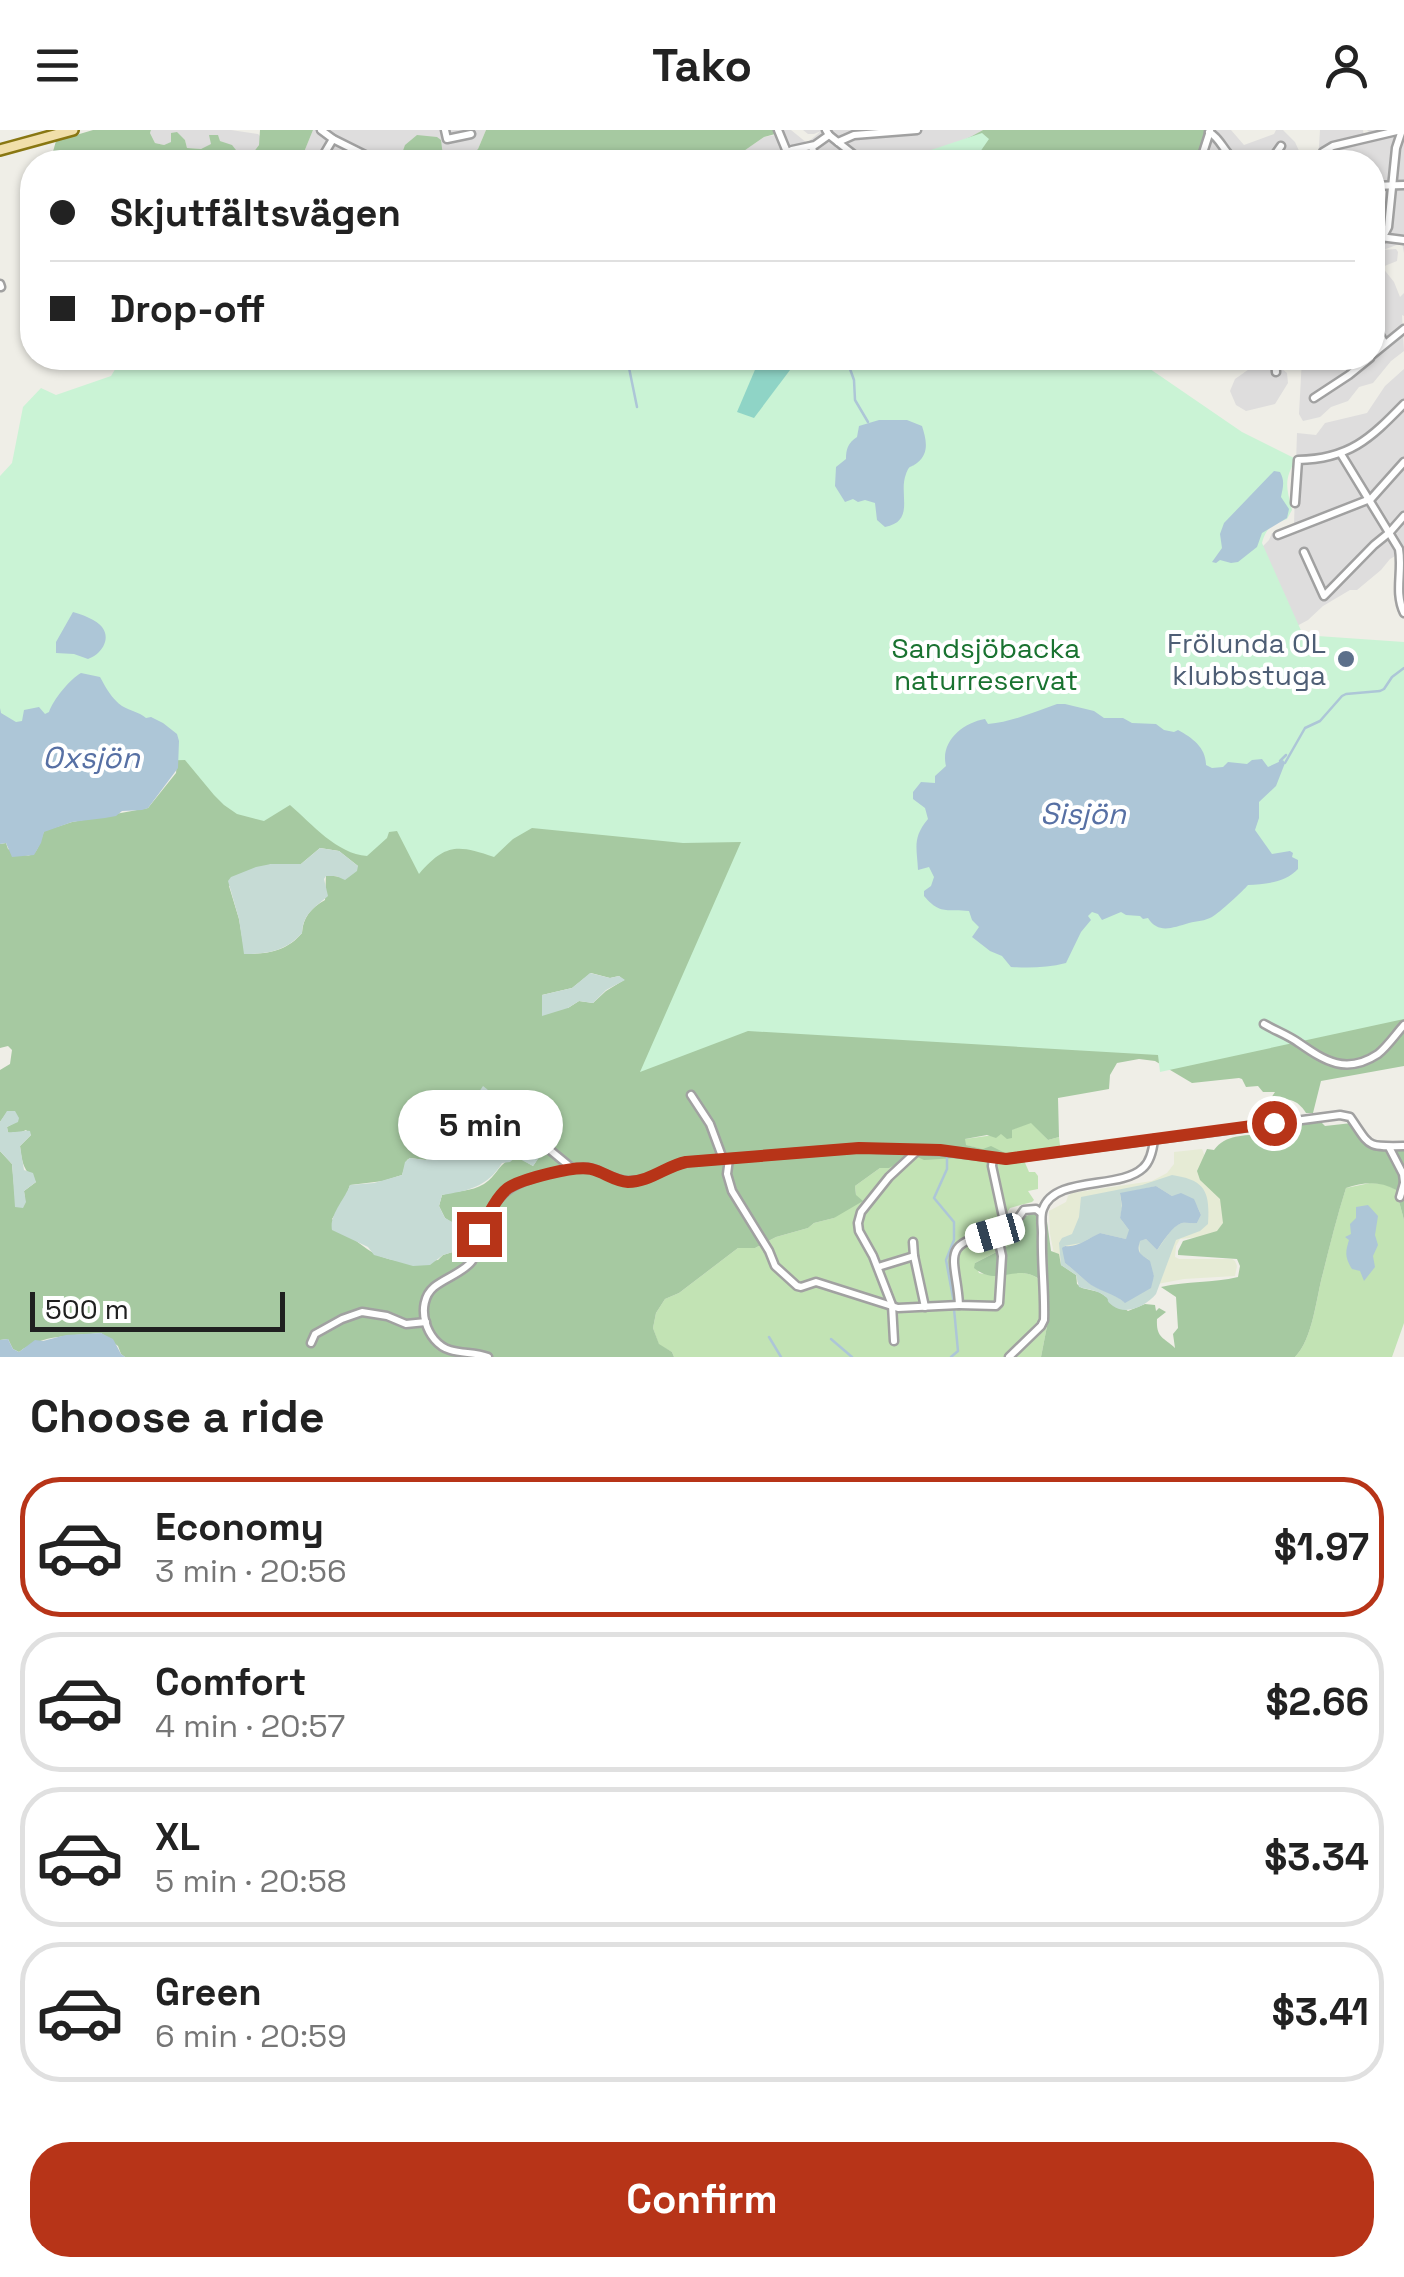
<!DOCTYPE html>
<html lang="en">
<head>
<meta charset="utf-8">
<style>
  body { margin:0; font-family:"Space Grotesk",sans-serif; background:#f2f2f2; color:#222; height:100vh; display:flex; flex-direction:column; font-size:38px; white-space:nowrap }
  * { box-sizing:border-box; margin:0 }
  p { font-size:32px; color:#767676 }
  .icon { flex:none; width:55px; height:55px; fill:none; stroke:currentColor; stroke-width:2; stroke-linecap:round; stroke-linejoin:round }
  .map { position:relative; height:1227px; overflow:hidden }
  .panel { display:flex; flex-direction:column; background:#fff; flex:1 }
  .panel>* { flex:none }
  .banner { position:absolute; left:20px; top:20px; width:1365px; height:220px; border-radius:40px; box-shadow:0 2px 8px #0004; display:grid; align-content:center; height:220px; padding:0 30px; background:#fff }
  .scale { position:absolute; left:30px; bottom:25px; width:255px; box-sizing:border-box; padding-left:10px; border:5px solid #202020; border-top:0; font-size:28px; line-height:35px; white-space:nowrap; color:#202020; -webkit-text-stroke:8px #fff; paint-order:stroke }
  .end { position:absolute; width:45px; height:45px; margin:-22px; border:12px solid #b73418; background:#fff; box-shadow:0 0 0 5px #fff }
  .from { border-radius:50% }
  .bubble { position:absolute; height:70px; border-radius:35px; background:#fff; box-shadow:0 2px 8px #0004; font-size:32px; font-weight:800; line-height:70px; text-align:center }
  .car { position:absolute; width:30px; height:60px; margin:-30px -15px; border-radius:12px; box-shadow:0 0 8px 2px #0007; background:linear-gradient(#fff 24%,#345 0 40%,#fff 0 76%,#345 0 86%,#fff 0) }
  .banner b { display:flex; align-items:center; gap:35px; height:95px; font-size:38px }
  .banner b+b { border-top:2px solid #e0e0e0 }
  .banner i { width:25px; height:25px; background:#222 }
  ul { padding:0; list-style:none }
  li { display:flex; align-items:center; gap:30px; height:140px; margin:0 20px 15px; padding:0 10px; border:5px solid #e0e0e0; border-radius:40px }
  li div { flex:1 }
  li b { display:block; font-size:38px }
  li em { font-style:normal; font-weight:800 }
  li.current { border-color:#b73418 }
  li>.icon { width:90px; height:90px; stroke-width:1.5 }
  h2 { padding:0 30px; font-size:45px; line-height:120px }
  .button { display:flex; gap:20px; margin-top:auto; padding:20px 30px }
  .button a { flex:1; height:115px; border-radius:40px; background:#b73418; color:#fff; font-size:40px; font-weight:800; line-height:115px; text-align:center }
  header { display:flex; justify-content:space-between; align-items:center; height:130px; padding:0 30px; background:#fff; font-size:45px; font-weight:800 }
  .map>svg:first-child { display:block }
  .residential { fill:#dedddd }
  .farmland { fill:#e6ebd5 }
  .grass { fill:#c2e3b4 }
  .forest { fill:#a6c9a1; fill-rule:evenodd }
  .wetland { fill:#c6dbd5; fill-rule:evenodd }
  .park { fill:#caf3d5 }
  .pitch { fill:#8fd4c6 }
  .water { fill:#adc6d7 }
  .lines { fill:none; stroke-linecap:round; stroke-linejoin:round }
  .stream { stroke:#adc6d7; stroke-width:2.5 }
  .minor-casing { stroke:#a1a1a1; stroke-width:11 }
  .major-casing { stroke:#897712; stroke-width:14 }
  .minor { stroke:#fff; stroke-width:6 }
  .major { stroke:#f1dfaa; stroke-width:9 }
  .route { stroke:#b73418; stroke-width:12 }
  .service-dot { fill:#5c6f8a; stroke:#fff; stroke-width:4 }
  .labels { text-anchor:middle; stroke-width:8; stroke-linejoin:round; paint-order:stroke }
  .service-label { font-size:28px; fill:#4e5e75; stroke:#fff; text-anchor:end }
  .park-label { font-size:28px; fill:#197230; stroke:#fff }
  .water-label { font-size:30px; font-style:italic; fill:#5770a4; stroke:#fff }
</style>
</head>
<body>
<header><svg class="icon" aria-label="menu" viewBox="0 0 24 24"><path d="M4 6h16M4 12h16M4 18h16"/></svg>Tako<svg class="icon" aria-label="person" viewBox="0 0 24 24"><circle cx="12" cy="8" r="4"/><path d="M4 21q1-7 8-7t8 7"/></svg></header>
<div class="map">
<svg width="1404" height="1227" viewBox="0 0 1404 1227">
  <rect width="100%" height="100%" fill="#efeee7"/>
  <!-- residential -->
  <g class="residential">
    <path d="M151,0H231L258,4L261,7L259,15L249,28L240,25L232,16L220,11L201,19L187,18L185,10L177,3L172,12L164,15L155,13L150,3Z"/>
    <path d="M313,0H486L478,19L470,26L402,22L399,32H300Z"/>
    <path d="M777,0H791L807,13L821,1L814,4H808L803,0H983L958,15L901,31L728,32L764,7L775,5Z"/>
    <path d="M1208,0H1231L1244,15L1274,4L1276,0H1283L1295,12L1300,23L1301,32H1197Z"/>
    <path d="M1320,0H1363L1364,6L1370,3L1367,0H1404V123L1402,113L1383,120L1396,119L1398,122L1397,131L1382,137L1394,152L1400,167L1404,163V186L1402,185L1404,221L1391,231L1373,253L1359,257L1348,271L1331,277L1320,287L1303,291L1299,284L1302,228H1372V32H1318Z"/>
    <path d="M1258,228H1281V238L1287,243L1288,253L1275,274L1246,281L1236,275L1230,261L1235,249L1252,237L1272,236L1273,230Z"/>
    <path d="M1404,239V421L1390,429L1381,440L1357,460H1350L1323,476L1308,490L1295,497L1257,422L1269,410L1272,403H1280L1294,394L1297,303L1316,305L1325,293L1367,283L1385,256Z"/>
  </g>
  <!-- farmland -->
  <path class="farmland" d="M1202,1019L1222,1070L1226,1091L1219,1105L1180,1109L1176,1116L1175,1127L1179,1129H1232L1235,1131L1237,1136L1235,1146L1184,1149L1152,1155L1073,1152L1054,1124L1050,1104L1049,1081L1066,1072L1068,1066L1072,1063L1152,1051L1167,1043L1174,1034V1022Z"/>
  <!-- grass -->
  <g class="grass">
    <path d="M1031,992L1048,1010L1059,1007L1061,1024L1023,1028L1029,1042H1035L1038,1046V1059L1028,1061L1034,1070L1032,1072L1010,1078L1006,1084L1008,1093L1017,1095L1016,1112L975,1133L979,1143C1007,1150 1021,1133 1044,1153L1048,1191L1041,1227H674L672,1222L659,1215L653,1198L656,1183L665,1169L679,1163L738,1118H755L776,1107L808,1098L814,1093L834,1088L856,1065L855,1056L880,1038L913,1025L924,1029L1005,1024L965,1015V1009L1001,1004Z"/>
    <path d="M1370,1053L1385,1054L1396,1060L1404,1090V1193L1392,1227H1295C1313,1209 1316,1168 1323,1143C1330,1114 1337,1086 1346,1058Z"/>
  </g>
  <!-- forest -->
  <g class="forest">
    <path d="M93,0H151L150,3L155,13L164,15L171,12V3L177,2L185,10L187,18L201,19L211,14L209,5H218L220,11L232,15L240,25L249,28L259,15L260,0H313L300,32H50L56,11Z"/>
    <path d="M486,0H777L779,3L764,7L728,32H399L405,15L417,5L437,7L441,10L443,26H470L478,19Z"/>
    <path d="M983,0H1208L1197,32H880C917,30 952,18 983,0Z"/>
    <path d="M179,611L1404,770V936L1321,951L1313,983H1306C1297,968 1287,969 1271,968L1275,962H1263L1258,956L1246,957L1242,949L1239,948L1192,953L1155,931L1139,929L1117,933L1110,945L1109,959L1058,968L1059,1007L1048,1010L1031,993L1012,1000V1008L1007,1009L1001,1004L996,1008L987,1005L965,1009L966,1015L983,1019L991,1016L1007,1024L1001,1025L924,1030L913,1025L889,1038H880L855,1056L856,1065L863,1071L834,1088L814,1093L808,1098L776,1107L755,1118H738L679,1163L665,1169L656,1183L653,1198L659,1214L672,1222L674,1227H125L121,1224L118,1216L101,1203C72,1206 43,1204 19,1222L13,1219L8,1209L0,1210V1021L12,1034L16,1077L25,1069L24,1061L36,1052C24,1039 22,1035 20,1016L31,1005L26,1000L17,1004L8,1003L7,997L18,991L8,981L0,992V940L10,934L12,920L8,916L0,918V714L6,713L8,719C35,731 35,727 44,701L72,692L148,678L176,643ZM320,718L339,721L358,736L341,747L326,745L325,770C311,778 303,787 302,803C287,821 268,824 245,824L239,789L229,756L271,734H301ZM591,843L610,848L619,846L624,850L606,861L593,873L579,871L568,878L542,865L572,858ZM480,962L492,964C500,977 492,1005 511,1010C514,1011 517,1010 520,1011C528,1011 537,1015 545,1018L533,1036L516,1026C496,1035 499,1044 484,1054C471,1062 456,1060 442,1065L439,1076L445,1088L465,1102L459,1120L443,1125L438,1130C382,1136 372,1126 332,1089L345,1069L350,1055L383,1051L402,1045L407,1030L410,1028L426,1030L431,1028L450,993L456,990L465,991L469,988V973Z"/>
    <path d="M1309,990L1321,992L1325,996L1352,993C1367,1019 1373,1021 1404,1019V1090L1396,1060C1380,1051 1364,1052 1346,1058C1337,1086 1330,1115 1323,1143C1316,1168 1313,1209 1295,1227H1041L1048,1191L1044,1153C1017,1129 1000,1159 974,1138L975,1133L1016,1112L1017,1095L1021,1088L1036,1082L1046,1084L1051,1121L1059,1124L1061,1135L1076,1145L1077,1154L1082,1158L1099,1162L1128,1181L1145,1174L1155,1175L1156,1181L1159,1178L1166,1182L1157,1189C1156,1208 1163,1207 1175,1218L1173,1204L1178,1198L1176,1167L1161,1157C1187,1151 1213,1153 1238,1147L1240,1136L1237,1129L1178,1125V1121L1183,1111L1217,1101L1223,1093L1220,1069L1200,1050L1197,1041L1207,1019L1214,1020C1226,1004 1244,1006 1262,1004L1267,1009L1275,1004L1293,1002L1295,991Z"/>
  </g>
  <!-- wetland -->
  <g class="wetland">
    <path d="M320,718L339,721L358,736L357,741L345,750L336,746H326L324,749L328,766C314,778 303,784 302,803C286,821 268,824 244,824L239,789L228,751L231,747L256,737L271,734H301Z"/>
    <path d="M590,843L610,848L619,846L625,850L606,860L593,873L579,871L568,878L542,886V865L572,858Z"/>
    <path d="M483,956C504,970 490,984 500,1002C508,1016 532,1009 546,1018L533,1036L516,1027L510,1032L502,1033C488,1057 467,1061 442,1065L439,1076L445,1088L456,1094L461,1091L465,1094L464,1109L459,1120L443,1125L430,1135L413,1136L374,1125L368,1117L332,1100C329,1085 345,1069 350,1055L374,1053L402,1045L405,1032L410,1028L425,1030L431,1028L440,1014L442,1004L452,991H465L468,988L471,968L479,962Z"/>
    <path d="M7,981H15L19,988L18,992L7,997L8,1002C14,1003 26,1000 30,1001L31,1005L20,1016L24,1040L33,1043L36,1052L24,1061L26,1072L23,1078L15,1077L12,1034L0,1021V992Z"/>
    <path d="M1172,1045C1206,1050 1210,1062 1208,1094L1200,1101L1176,1110L1156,1164C1147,1175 1127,1186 1113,1176C1102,1167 1114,1173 1102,1164C1095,1160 1086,1159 1079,1157L1076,1145L1061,1135L1059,1113L1062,1108L1072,1104L1079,1087L1081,1067L1142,1055ZM1156,1056L1172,1066C1187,1063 1196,1070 1201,1085L1197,1093C1192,1094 1187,1092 1182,1093C1171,1096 1164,1112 1157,1120L1146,1109L1139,1111L1140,1125L1148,1129L1154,1146L1150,1156L1124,1172C1113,1162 1097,1160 1086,1151C1079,1145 1073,1139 1065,1133L1064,1116L1081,1113L1100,1103L1126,1109L1129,1107V1100L1120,1088L1122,1078L1120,1064Z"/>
  </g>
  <!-- park -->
  <g class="park">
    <path d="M982,3L989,9L973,32H882L922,23Z"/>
    <path d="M122,228H1134L1242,302L1296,329C1284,350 1286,356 1292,380L1287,389C1273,394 1266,397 1262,413L1303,505L1404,512V889L1160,942L1158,925L748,901L640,942L741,712L683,713L532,698L513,709L494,727C458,715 446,713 419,744L397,701L389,702L387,708L367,726C337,724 312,694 290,675L264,691L237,684L224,675L214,665L185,630L0,635V346L12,333L23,277L41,258L56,265L111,246Z"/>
  </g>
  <!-- pitch -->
  <path class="pitch" d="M760,228H794L796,232L754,288L737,282Z"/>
  <!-- water -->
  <g class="water">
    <path d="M879,290H907L922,296C926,309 930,323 917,333C909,339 910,334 906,344C898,364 916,391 885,397L877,390L875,373L865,370L858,372L853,369L845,372L835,356L836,337L846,329C846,319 848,313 857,307L859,296Z"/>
    <path d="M1274,341L1280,342C1285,351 1283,357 1281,367L1289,379L1287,388L1262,403L1257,417L1238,432L1231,433L1220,430L1216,433L1212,432L1222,418L1220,404L1224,393Z"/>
    <path d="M73,482C81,484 97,490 102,497C112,510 100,525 88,529L74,524L56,523V512Z"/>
    <path d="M81,543L100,547C106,558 112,569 122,576C131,581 139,582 146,588L151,587L163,593L177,604L179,611L178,638L148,678L142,680L122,681L116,686L105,688L72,692L44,702L41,713L34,725L12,727L6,713L0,714V578L1,583L16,592L22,591L24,580L39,577L45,584L49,582C53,570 70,549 81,543Z"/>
    <path d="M1057,574H1065L1094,581L1104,588H1123L1132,593L1156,594L1164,600L1174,602L1178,600C1193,608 1206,618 1206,635L1212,638L1223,637L1228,632L1247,634L1252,630L1262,629L1268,637L1283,630L1285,633L1276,656L1259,672V688L1255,700L1272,724L1290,721L1293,723L1292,727L1298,730V739C1285,753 1265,754 1248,755C1243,761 1219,783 1212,787C1205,791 1197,791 1189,793C1172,798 1158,804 1148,788L1143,789L1140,786L1126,785L1121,782L1102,790L1098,784L1092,782L1088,786L1091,790L1081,802L1066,833C1047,838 1028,838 1011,837L1002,826L990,821L972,807L979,797L972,790L969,781C947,778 941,786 924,766V761L931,756L934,747L929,737L918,740C917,718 912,708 928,689L925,678L913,669V662L921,652L935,653V646L946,636C940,612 962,593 985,589L988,594C1012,592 1034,582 1057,574Z"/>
    <path d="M1156,1056L1172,1066L1181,1063L1194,1069L1201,1085L1197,1093C1192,1094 1187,1092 1182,1093C1172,1096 1163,1112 1157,1120L1146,1109L1140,1111C1136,1124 1141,1124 1150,1131L1154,1146L1151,1158L1125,1173C1114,1163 1097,1161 1086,1151C1079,1145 1073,1139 1065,1133L1062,1118L1065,1116C1078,1118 1088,1108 1100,1103L1126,1109L1129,1100L1120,1088L1122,1076L1120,1063Z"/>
    <path d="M1368,1075L1378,1086L1375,1105L1378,1115L1373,1126L1375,1137L1364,1151L1360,1141L1352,1139C1345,1127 1345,1123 1349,1110L1345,1107L1351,1104L1350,1094L1356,1088V1077Z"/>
    <path d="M101,1203L113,1209L121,1224L125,1227H0V1210L8,1209L13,1219L19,1222L35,1210L43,1211L66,1205Z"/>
  </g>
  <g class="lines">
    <!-- stream -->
    <g class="stream">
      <path d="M627,228L637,277"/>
      <path d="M834,228L850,239L854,250L855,270L868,292"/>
      <path d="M1280,631L1286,625"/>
      <path d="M1285,633L1305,598L1320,591L1342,566L1346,564L1380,561L1384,559L1392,547L1404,538"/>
      <path d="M947,1025V1039L934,1068L954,1092V1110L946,1130L954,1173"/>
      <path d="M769,1207L781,1227"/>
      <path d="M831,1209L852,1227"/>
      <path d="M951,1227L958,1221L954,1179"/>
    </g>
    <!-- minor casing -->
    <g class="minor-casing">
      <g id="minor">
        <path d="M321,0L333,9L379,32"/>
        <path d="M445,0L447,9L471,4"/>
        <path d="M778,0L787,22"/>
        <path d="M826,0L829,5L863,32"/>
        <path d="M1209,2C1223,10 1224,26 1240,32"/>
        <path d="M838,12L854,5L917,0"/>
        <path d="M812,16L815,32"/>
        <path d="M320,31L333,9"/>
        <path d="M350,32L356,21"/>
        <path d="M769,32L792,20L815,15L829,5"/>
        <path d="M1200,32L1210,1"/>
        <path d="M1262,32L1274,26L1281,16"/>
        <path d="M1319,32L1323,22L1333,16L1401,0"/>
        <path d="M1372,56L1404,55"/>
        <path d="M1372,106L1404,110"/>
        <path d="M1372,127L1388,97L1396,18L1402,0"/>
        <path d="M0,154L1,157"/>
        <path d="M1372,192L1384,212"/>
        <path d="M1372,225L1404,199"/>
        <path d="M1275,228L1276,242"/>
        <path d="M1314,268L1349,245L1370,228"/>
        <path d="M1341,324L1399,419C1403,441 1394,462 1404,483"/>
        <path d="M1370,370L1404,332"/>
        <path d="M1295,373L1298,330C1349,329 1370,309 1404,274"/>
        <path d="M1278,405L1370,369"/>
        <path d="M1304,422L1324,466L1374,415L1390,402L1404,386"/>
        <path d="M1264,894C1276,901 1288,905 1299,913C1325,931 1346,945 1378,924C1387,917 1396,904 1404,895"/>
        <path d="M691,965L710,994L723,1029"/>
        <path d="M539,1011L573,1039"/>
        <path d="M1389,1017L1403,1044L1404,1052"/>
        <path d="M993,1028L992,1036L1003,1087L998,1108L1002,1126L999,1173L996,1176L959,1175C957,1130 936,1111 998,1104"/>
        <path d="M729,1029L727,1044L732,1061L769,1121L775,1136L797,1156L801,1157L816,1152L898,1178L959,1175"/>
        <path d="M1400,1067L1404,1053"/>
        <path d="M1002,1093L1014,1094L1024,1080L1036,1079L1041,1083"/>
        <path d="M913,1112L914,1126L925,1177"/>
        <path d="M878,1137L914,1126"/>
        <path d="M894,1211L892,1175L873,1126L859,1101L858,1093L861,1082L889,1047L918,1020"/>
        <path d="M311,1213L315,1204L342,1189L362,1182L387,1186L406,1194L426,1192"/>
        <path d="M488,1227C475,1222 463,1224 450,1220C426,1213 414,1174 434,1157C445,1148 464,1142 472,1131C476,1124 476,1115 478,1108C483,1090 499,1061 518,1054C534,1047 576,1034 593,1039C605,1043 615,1051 629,1051C651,1052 666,1036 686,1032L859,1018L940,1021L1006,1029L1340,985L1350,987C1371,1017 1365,1017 1404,1016"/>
        <path d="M1009,1227L1041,1196L1044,1190C1045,1161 1041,1132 1042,1103C1042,1095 1040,1086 1043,1079C1055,1045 1120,1060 1143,1038C1151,1031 1153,1019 1154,1009"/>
      </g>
    </g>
    <!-- major casing -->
    <g class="major-casing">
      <path id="major" d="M0,20L73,0"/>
    </g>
    <!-- minor -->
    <use href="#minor" class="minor"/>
    <!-- major -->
    <use href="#major" class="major"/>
  </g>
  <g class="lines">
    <!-- route -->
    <path class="route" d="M479,1104C486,1090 495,1068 508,1058C522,1049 575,1035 591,1039C604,1042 614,1051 628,1052C650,1052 666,1036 686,1032L859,1018L940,1020L1006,1029L1274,993"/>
  </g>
  <!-- markers -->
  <circle class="service-dot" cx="1346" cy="529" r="10"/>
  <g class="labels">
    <!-- service labels -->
    <g class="service-label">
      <text x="1326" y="523">Frölunda OL<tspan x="1326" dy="32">klubbstuga</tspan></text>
    </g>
    <!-- park labels -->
    <g class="park-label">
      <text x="986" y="528">Sandsjöbacka<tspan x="986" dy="32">naturreservat</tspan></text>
    </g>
    <!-- water labels -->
    <g class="water-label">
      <text x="91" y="638">Oxsjön</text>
      <text x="1083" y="694">Sisjön</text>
    </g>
  </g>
</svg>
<div class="scale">500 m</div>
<i class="end from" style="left:1274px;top:993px"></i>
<i class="end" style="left:479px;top:1104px"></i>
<div class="bubble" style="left:398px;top:960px;width:165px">5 min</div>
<i class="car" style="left:995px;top:1103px;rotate:254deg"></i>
<div class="banner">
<b><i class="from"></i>Skjutfältsvägen</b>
<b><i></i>Drop-off</b>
</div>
</div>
<section class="panel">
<h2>Choose a ride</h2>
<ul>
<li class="current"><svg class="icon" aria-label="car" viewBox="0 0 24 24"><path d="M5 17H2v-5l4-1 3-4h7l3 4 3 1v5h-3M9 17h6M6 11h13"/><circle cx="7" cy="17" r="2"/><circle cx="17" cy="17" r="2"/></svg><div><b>Economy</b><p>3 min · 20:56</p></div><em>$1.97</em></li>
<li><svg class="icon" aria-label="car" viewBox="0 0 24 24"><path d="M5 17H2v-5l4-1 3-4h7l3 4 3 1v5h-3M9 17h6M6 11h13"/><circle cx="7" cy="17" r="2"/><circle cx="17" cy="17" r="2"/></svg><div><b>Comfort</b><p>4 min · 20:57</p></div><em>$2.66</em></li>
<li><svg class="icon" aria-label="car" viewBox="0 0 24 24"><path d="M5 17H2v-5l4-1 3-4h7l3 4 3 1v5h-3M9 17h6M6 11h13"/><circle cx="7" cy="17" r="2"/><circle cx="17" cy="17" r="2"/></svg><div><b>XL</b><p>5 min · 20:58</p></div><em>$3.34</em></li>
<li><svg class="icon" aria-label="car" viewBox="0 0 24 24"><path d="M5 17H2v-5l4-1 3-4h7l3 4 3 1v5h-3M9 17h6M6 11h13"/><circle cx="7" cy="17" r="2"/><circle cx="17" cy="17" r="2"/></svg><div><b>Green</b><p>6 min · 20:59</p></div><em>$3.41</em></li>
</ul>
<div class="button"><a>Confirm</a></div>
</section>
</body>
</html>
